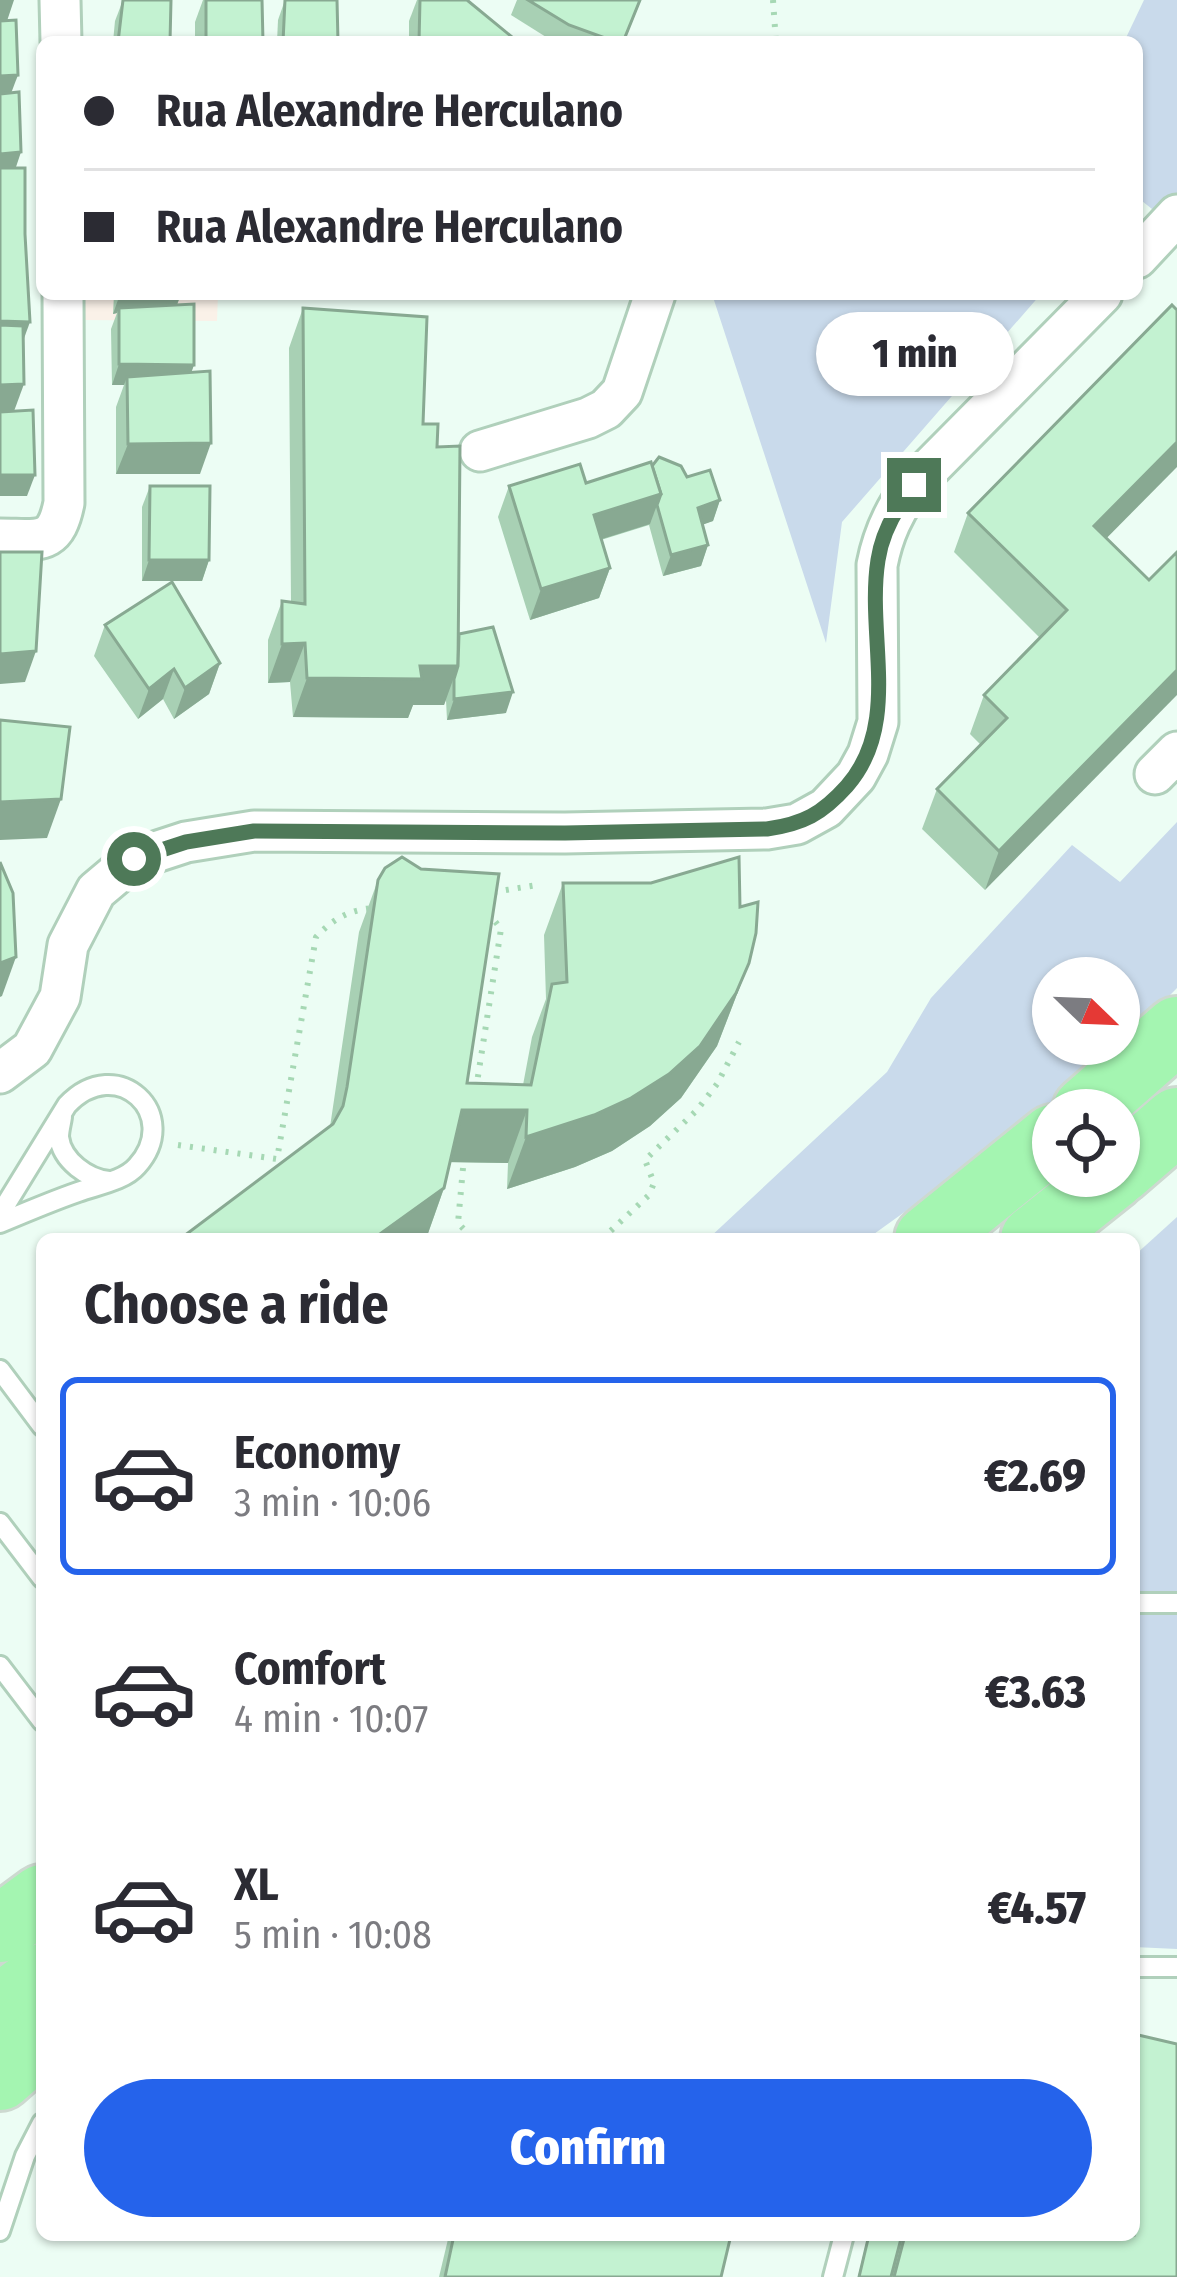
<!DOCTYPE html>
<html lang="en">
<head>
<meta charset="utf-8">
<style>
  body { margin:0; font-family:"Fira Sans Condensed",sans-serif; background:#f2f2f3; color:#2b2b33; height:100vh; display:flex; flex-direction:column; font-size:45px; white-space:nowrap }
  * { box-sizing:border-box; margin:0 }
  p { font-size:39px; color:#7c7c81 }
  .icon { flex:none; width:66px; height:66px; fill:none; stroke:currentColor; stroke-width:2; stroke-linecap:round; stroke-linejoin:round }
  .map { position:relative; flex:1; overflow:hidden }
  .drawer { position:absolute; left:36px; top:1233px; width:1104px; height:1008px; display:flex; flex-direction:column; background:#fff; border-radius:18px; box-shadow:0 3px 9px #0004 }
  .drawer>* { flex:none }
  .hud { position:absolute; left:36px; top:36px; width:1107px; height:264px; border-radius:18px; box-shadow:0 3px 9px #0004; display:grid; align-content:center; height:264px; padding:0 48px; background:#fff }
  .needle { width:78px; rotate:113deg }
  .buttons { position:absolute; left:1032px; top:957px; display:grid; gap:24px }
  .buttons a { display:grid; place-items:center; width:108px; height:108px; border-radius:50%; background:#fff; box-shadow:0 3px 9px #0004; font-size:60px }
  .end { position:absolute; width:54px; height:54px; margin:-27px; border:15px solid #4e7958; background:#fff; box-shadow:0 0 0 6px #fff }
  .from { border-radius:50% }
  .bubble { position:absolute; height:84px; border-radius:42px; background:#fff; box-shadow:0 3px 9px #0004; font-size:39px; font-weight:800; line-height:84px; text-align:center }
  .hud b { display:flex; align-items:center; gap:42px; height:114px; font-size:45px }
  .hud b+b { border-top:3px solid #e1e1e2 }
  .hud i { width:30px; height:30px; background:#2b2b33 }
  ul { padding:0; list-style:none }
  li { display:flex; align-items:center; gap:36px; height:198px; margin:0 24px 18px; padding:0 24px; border:6px solid transparent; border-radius:18px }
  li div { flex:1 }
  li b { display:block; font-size:45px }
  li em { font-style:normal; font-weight:800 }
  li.on { border-color:#2563eb }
  li>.icon { width:108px; height:108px; stroke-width:1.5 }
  h2 { padding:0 48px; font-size:54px; line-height:144px }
  .primary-button { display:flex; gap:24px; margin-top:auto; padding:24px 48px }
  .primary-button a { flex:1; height:138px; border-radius:72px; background:#2563eb; color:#fff; font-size:48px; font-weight:800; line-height:138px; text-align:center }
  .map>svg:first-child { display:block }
  .education { fill:#faf1e8 }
  .green { fill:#c9daeb; fill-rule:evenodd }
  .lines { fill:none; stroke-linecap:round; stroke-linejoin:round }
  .service-casing { stroke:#b0d0bb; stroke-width:24 }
  .minor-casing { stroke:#b0d0bb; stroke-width:45 }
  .motorway-casing { stroke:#cdd9d0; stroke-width:72 }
  .path { stroke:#a6d8b4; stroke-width:6; stroke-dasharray:3 9; stroke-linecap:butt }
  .service { stroke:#fff; stroke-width:18 }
  .minor { stroke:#fff; stroke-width:39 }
  .motorway { stroke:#a4f5b1; stroke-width:66 }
  .wall { fill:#a8d0b4 }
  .shaded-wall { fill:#88a992 }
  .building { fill:#c3f2d1; stroke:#88a992; stroke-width:3 }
  .route { stroke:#4e7958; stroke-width:15 }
</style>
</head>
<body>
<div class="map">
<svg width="1177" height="2277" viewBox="0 0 1177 2277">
  <rect width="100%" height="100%" fill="#ecfdf4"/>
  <!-- education -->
  <path class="education" d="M81,294H218L217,321L81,320Z"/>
  <!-- green -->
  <g class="green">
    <path d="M1144,0H1177V229L1137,197V42H1124Z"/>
    <path d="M712,294H1041L842,522L826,643Z"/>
    <path d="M1177,822V988L1080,1086L867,1239H708L887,1072L931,998L1072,845L1120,882ZM1053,978H1119V1044H1053Z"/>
    <path d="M1177,1217V1949L1134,1947V1256Z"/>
  </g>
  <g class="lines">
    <!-- service casing -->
    <g class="service-casing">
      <g id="service">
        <path d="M62,1117C61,1124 59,1130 59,1137C62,1161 88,1179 109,1181"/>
        <path d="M0,1214L67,1105C117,1052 183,1115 137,1166C124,1181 97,1185 78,1192C52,1201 26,1212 0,1223"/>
        <path d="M0,1370L42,1426"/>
        <path d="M0,1523L42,1578"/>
        <path d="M1134,1603H1177"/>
        <path d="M0,1666L42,1721"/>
        <path d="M1134,1967H1177"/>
        <path d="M0,2231L25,2156L42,2123"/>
        <path d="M833,2277L844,2235"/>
      </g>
    </g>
    <!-- minor casing -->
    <g class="minor-casing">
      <g id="minor">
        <path d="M60,0L61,42"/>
        <path d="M1137,258L1177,215"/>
        <path d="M480,451L588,418L606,409L622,392L655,294"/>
        <path d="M0,539C39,539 55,547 64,503L63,294"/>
        <path d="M1155,774L1177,752"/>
        <path d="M0,1073L32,1049L60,997L68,945L96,891L134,859L186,842L254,831L565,833L767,829L797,824L826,808L856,776L868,754L878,722L877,565C883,534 894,510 913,485L1102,294"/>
      </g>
    </g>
    <!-- motorway casing -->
    <g class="motorway-casing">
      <g id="motorway">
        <path d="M1086,1110L1177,1030"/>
        <path d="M1119,1171L1177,1121"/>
        <path d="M928,1239L1053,1138"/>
        <path d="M1034,1239L1113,1176"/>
        <path d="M0,1929L42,1898"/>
        <path d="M0,2008L42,1977"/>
        <path d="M0,2077L42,2040"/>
      </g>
    </g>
    <!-- path -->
    <g class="path">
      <path d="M773,0L776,42"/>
      <path d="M494,892L537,885"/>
      <path d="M476,1089L501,929L487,911"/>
      <path d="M178,1145L277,1159L316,937C333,919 350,909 375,908"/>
      <path d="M463,1168L458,1223L473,1239"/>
      <path d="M602,1239L649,1195L654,1183L645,1160L697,1110L717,1084L739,1042"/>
    </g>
    <!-- service -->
    <use href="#service" class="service"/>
    <!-- minor -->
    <use href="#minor" class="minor"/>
    <!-- motorway -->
    <use href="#motorway" class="motorway"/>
  </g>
  <!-- wall -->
  <g class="wall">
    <path d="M123,0L170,42H113L115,21Z"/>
    <path d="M203,0H262L263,42H195V22Z"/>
    <path d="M285,0L338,42H277L278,20Z"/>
    <path d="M417,0H467L518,42H409V21Z"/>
    <path d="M517,0H641L624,42H554L511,15Z"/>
    <path d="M114,294H181L177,305L194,365L191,373L200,474H116V407L124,385H112L111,329L117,313L113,314Z"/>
    <path d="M303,308L423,424L437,447L459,634L506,713L447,720L446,700L444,705H413L408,718L293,717L290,682L268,683V640L282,601L291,602L289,348Z"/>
    <path d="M652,466L687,477L720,500L713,521L703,524L708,545L701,566L663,576L649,525L601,540L610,568L599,598L530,620L498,517L509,486L586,483Z"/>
    <path d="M150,486L209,560L202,581H142V507Z"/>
    <path d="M968,513L1107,538L1149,580L985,890L922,829L937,789L981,745L970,734L984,695L1040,638L954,552Z"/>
    <path d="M105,625L220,663L209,694L174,719L163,699L138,719L94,656Z"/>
    <path d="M378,880L467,1083L523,1085L532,1037L546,999L544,935L563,883L740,907L749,963L717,1046L681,1098L650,1126L612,1151L575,1167L507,1189L508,1163L450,1162L444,1188L426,1239H178L184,1236L330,1127L359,932Z"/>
    <path d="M449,2235H731L721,2277H439Z"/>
    <path d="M868,2235H1134L1177,2277H858Z"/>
  </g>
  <!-- shaded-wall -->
  <g class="shaded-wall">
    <path d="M0,0H14L7,21H0Z"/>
    <path d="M18,75L10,96L0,97V76Z"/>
    <path d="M21,152L14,173L0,174V154Z"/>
    <path d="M120,294H181L176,307L119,308L117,313L113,314Z"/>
    <path d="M0,321L30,322L19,352H0Z"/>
    <path d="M119,364L194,365L186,386L127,377L124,385H112Z"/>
    <path d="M24,384L13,414L0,415V385Z"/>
    <path d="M1177,442V467L1080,565L1094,526Z"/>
    <path d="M211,443L200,474H116L128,444Z"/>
    <path d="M0,475H35L27,496H0Z"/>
    <path d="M661,494L650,524L583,545L594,515Z"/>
    <path d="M720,500L713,521L691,529L698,508Z"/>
    <path d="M708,545L701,566L663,576L671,555Z"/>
    <path d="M149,560H209L202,581H142Z"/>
    <path d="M610,568L599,598L530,620L541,589Z"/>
    <path d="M305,643L290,682L268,683L282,644Z"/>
    <path d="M36,651L25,682L0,684V654Z"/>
    <path d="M220,663L209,694L174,719L185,688Z"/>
    <path d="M420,666H458L444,705H413L408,718L293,717L307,678Z"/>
    <path d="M174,669L163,699L138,719L149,689Z"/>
    <path d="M1177,670V695L985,890L999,851Z"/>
    <path d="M513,692L506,713L447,720L454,699Z"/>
    <path d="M61,799L47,838L0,840V802Z"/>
    <path d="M16,957L2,996L0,997V963Z"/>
    <path d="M749,963L717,1046L681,1098L650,1126L612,1151L575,1167L507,1189L526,1137Z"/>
    <path d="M462,1110H527L508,1163L442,1162Z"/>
    <path d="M444,1188L426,1239H373Z"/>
  </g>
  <!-- building -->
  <g class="building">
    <path d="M123,0H171L170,42H118Z"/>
    <path d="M206,0H262L263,42H206Z"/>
    <path d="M285,0H337L338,42H283Z"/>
    <path d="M420,0H467L518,42H419Z"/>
    <path d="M528,0H640L623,42H616L569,25Z"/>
    <path d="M16,20L18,75L0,76V21Z"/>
    <path d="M19,92L21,152L0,154V94Z"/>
    <path d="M0,168H25V234L30,322L0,321Z"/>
    <path d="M194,304V365L119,364V308Z"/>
    <path d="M1172,305L1177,310V442L1094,526L1149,580L1177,552V670L999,851L937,789L1007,718L984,695L1067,610L968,513Z"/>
    <path d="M303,308L427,317L423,424H438L437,447L460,446L458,666H420L422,679L307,678L305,643L282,644V601L305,604Z"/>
    <path d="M0,325L23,326L24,384L0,385Z"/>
    <path d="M210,371L211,443L128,444L127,377Z"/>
    <path d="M33,410L35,475H0V412Z"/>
    <path d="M659,457L681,466L687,477L710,470L720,500L698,508L708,545L671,555L657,505L661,494L652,466Z"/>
    <path d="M651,462L661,494L594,515L610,568L541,589L509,486L580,464L586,483Z"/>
    <path d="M150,486H210L209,560H149Z"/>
    <path d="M0,552H42L36,651L0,654Z"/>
    <path d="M172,582L220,663L185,688L174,669L149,689L105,625Z"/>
    <path d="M493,627L513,692L454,699V679L458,666L459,634Z"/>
    <path d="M0,720L70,727L61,799L0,802Z"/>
    <path d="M402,857L421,869L499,874L467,1083L531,1085L552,984L567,982L563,883H651L739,857L740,907L758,902L756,933L749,963L736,993L700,1046L669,1074L631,1098L594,1115L526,1137L527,1110H462L444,1188L373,1239H178L184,1236L333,1124L343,1106L347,1087L378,880L385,868Z"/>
    <path d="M0,862L13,893L16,957L0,963Z"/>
    <path d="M1134,2034L1177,2044V2277H894L905,2235H1134Z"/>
    <path d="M454,2235H731L721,2277H445Z"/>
    <path d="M869,2235H902L891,2277H859Z"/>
  </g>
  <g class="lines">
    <!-- route -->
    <path class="route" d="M134,859L186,842L254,831L565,833L767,829C803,824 822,814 847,786C902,723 866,636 878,560C882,532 896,508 914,485"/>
  </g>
</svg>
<div class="buttons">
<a><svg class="needle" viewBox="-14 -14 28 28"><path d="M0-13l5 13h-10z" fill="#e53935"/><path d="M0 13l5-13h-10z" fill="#7c7c81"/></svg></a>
<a><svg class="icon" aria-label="locate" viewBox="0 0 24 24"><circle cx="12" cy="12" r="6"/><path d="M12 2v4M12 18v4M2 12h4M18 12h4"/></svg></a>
</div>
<i class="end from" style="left:134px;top:859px"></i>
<i class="end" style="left:914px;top:485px"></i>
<div class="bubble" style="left:816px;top:312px;width:198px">1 min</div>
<div class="hud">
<b><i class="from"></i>Rua Alexandre Herculano</b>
<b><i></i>Rua Alexandre Herculano</b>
</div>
<section class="drawer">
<h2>Choose a ride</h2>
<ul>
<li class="on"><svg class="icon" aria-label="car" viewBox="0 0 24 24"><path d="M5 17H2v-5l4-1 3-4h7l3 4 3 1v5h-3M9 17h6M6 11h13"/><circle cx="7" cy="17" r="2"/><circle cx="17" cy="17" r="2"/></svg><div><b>Economy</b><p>3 min · 10:06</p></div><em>€2.69</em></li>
<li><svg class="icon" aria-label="car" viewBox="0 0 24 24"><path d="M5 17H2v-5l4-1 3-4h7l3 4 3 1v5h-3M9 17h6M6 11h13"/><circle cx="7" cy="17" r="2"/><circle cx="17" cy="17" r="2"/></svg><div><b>Comfort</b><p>4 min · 10:07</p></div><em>€3.63</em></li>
<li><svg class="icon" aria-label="car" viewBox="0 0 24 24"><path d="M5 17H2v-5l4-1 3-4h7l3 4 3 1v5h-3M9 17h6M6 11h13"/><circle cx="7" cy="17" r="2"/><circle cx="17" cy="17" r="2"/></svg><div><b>XL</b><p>5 min · 10:08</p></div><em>€4.57</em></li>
</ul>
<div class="primary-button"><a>Confirm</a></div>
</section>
</div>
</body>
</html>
